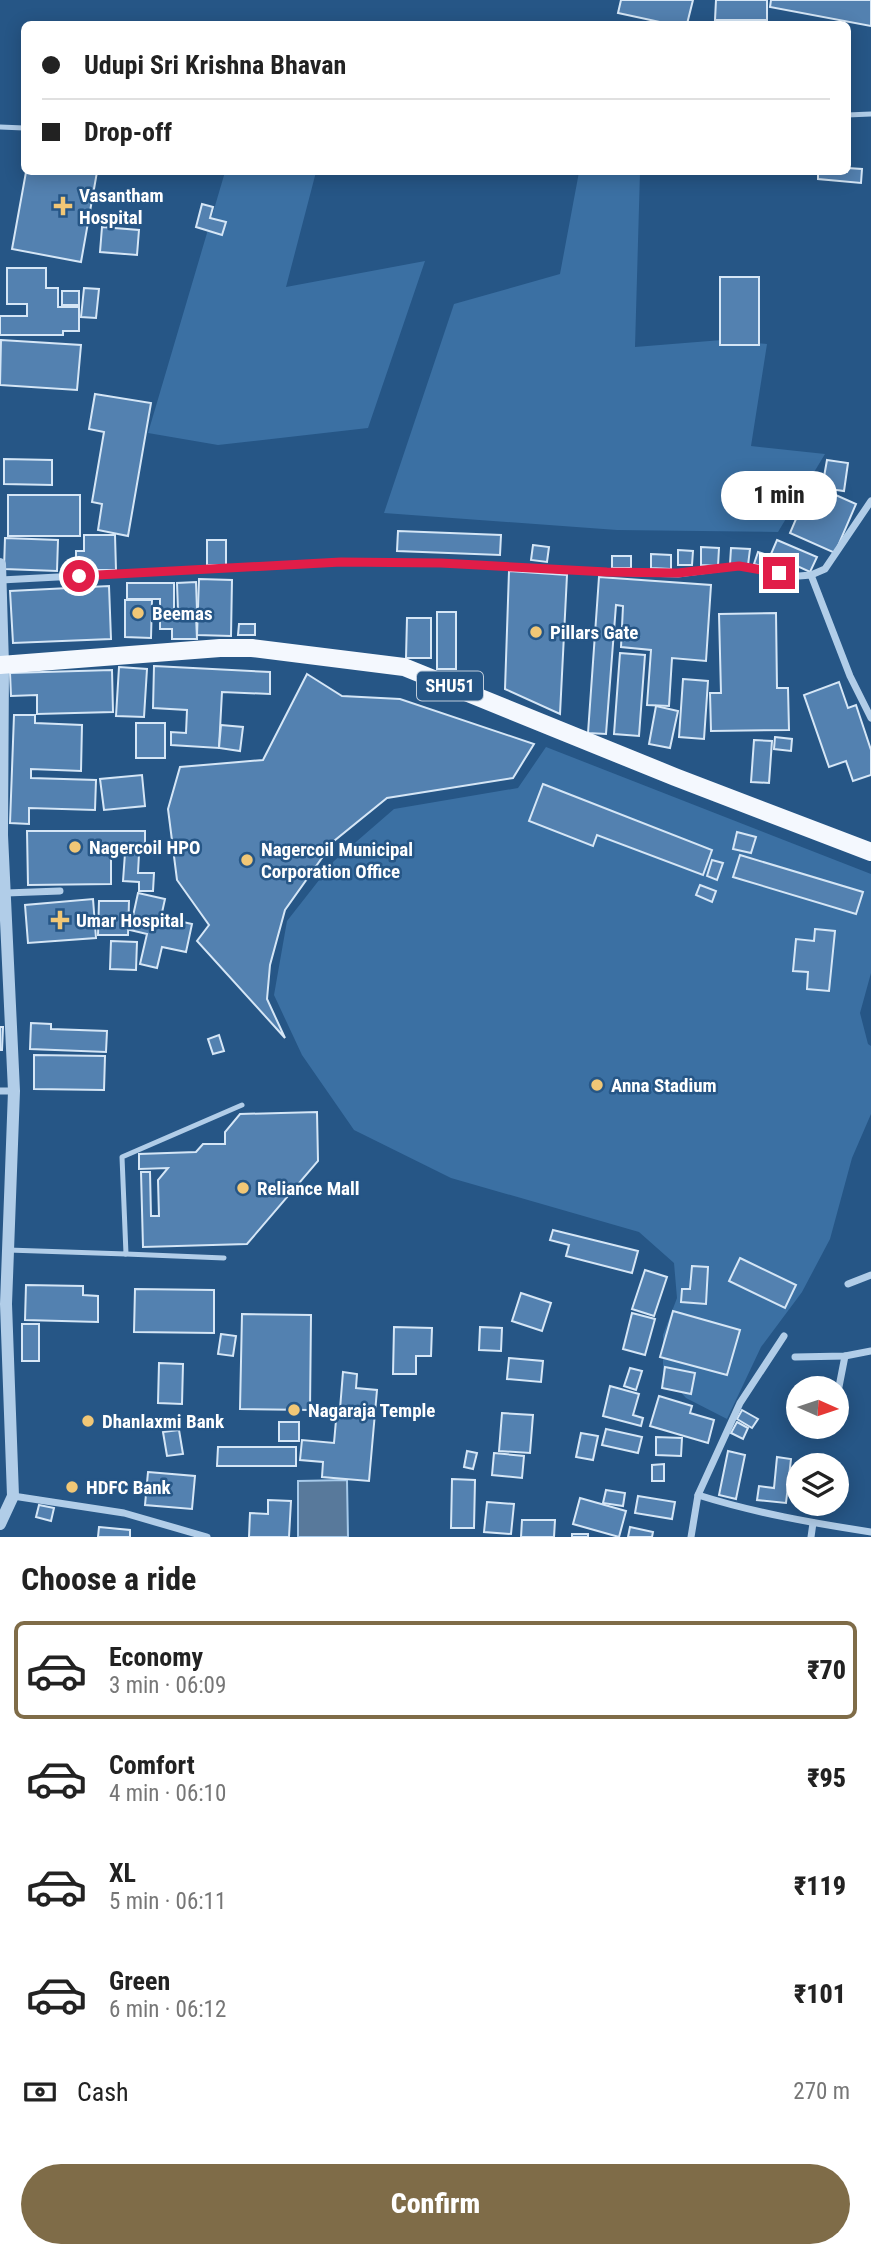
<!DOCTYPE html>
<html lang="en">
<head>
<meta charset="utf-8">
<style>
  body { margin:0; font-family:"Roboto Condensed",sans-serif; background:#f6f6f6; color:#222; height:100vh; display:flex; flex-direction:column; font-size:26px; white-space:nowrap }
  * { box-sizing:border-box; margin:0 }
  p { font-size:23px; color:#767676 }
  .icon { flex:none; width:38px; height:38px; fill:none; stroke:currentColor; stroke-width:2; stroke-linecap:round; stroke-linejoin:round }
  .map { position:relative; height:1537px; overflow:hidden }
  .side { display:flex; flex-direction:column; background:#fff; flex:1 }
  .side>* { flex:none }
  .top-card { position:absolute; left:21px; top:21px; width:830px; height:154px; border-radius:10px; box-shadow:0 4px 18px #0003; display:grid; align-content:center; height:154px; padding:0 21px; background:#fff }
  .needle { width:46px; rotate:93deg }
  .controls { position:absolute; left:786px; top:1376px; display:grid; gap:14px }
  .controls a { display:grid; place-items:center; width:63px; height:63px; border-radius:50%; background:#fff; box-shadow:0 4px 18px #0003; font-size:35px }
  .end { position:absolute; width:32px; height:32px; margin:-16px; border:9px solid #e11d48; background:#fff; box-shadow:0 0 0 4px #fff }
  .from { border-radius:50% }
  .bubble { position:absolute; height:49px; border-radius:24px; background:#fff; box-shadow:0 4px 18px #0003; font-size:23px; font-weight:800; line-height:49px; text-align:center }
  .top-card b { display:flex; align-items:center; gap:24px; height:66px; font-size:26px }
  .top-card b+b { border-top:2px solid #e0e0e0 }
  .top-card i { width:18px; height:18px; background:#222 }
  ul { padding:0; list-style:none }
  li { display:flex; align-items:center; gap:21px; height:98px; margin:0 14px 10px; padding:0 7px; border:4px solid transparent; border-radius:10px }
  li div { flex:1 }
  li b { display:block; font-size:26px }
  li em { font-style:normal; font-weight:800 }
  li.current { border-color:#7f6c48 }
  li>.icon { width:63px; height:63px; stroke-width:1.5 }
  h2 { padding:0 21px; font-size:32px; line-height:84px }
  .pay { display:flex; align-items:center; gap:18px; height:77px; padding:0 21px; font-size:26px }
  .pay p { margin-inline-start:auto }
  .button { display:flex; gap:14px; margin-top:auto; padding:14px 21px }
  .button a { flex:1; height:80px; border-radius:42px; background:#7f6c48; color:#fff; font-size:28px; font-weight:800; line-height:80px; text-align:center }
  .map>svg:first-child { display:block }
  .green { fill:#3b70a3 }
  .water { fill:#58799b; stroke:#a6c9e9; stroke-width:2 }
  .building { fill:#5381b0; stroke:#d5e6f6; stroke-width:2 }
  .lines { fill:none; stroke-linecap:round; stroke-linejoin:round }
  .service { stroke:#b1cde8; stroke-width:5 }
  .minor { stroke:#b1cde8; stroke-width:7 }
  .tertiary { stroke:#b1cde8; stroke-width:12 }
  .primary { stroke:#f4f8fe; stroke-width:18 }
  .route { stroke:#e11d48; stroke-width:9 }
  .poi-dot { fill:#f1c776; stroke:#265686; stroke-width:2.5 }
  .labels { text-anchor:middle; stroke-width:5; stroke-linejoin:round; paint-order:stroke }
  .shield { fill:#265686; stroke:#beccdb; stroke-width:2 }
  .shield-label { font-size:18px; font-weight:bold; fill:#fff }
  .poi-label { font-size:19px; font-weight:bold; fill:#fff; stroke:#265686; text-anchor:start }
</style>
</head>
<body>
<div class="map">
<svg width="871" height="1537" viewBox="0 0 871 1537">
  <rect width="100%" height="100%" fill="#265686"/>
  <!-- green -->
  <g class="green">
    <path d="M225,172H316L286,287L425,261L368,428L218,445L148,433Z"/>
    <path d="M579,172H640L635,347L722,340L767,344L751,446L825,454L778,532L617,530L384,513L454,304L560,274Z"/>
    <path d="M546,747L871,874V973L860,1013L868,1044L871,1046V1114L852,1158L830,1239L802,1292L761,1347L727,1419L686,1398L663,1373V1335L677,1298L674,1263L639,1232L451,1178L354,1130L302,1055L274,995L287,921L334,861L394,809L518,788Z"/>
  </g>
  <!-- water -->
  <path class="water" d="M347,1480L348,1537H298V1481Z"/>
  <!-- building -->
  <g class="building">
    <path d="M621,0H693L687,24H669L618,13Z"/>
    <path d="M716,0H767V20H715Z"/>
    <path d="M771,0H871V26L770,7Z"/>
    <path d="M847,168L862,169L861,183L818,179V172H847Z"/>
    <path d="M26,172H97L81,262L12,249Z"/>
    <path d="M202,204L213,207L210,218L226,222L222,235L196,227Z"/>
    <path d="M102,227L139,230L137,255L100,252Z"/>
    <path d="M7,268H46V288H58V307H79V331H63V335H0V316H27V304H7Z"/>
    <rect x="720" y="277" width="39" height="68"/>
    <path d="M84,288L99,289L96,318L81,317Z"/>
    <rect x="62" y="291" width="17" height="14"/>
    <path d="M1,340L81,345L77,390L0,385Z"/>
    <path d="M95,394L151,403L128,536L98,530L102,504L92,502L104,432L89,429Z"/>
    <path d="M4,459L52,460V485L4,484Z"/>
    <path d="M827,460L848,463L844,491L822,488Z"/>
    <path d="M811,484L856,504L835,553L790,533Z"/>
    <rect x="8" y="495" width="72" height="41"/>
    <path d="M398,531L501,535L500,555L397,551Z"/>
    <path d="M84,535H115L116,570H76V551H84Z"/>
    <path d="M5,538L58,540L57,571L4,569Z"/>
    <rect x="207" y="540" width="19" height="25"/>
    <path d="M777,540L817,557L810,572L771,554Z"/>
    <path d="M533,545L549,547L547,562L531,560Z"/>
    <path d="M701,547L719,548L718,566L701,565Z"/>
    <path d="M731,548L750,549L748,565L730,564Z"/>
    <path d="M678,550L693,551L692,565H678Z"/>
    <path d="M758,552L768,555L765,567L754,564Z"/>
    <path d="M651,554L671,555V569L651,568Z"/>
    <rect x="612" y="556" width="19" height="12"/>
    <path d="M509,571L567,575L560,714L505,689Z"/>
    <path d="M599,577L711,585L706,661L672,658L669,706L647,705L651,650L621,647L623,606L616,605L606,734L588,733Z"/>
    <path d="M199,579L232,580L231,636L197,635Z"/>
    <path d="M196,582L197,610H178L177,583Z"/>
    <path d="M127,583H174V615H196L197,639H172V629H160V599H127Z"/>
    <path d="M109,586L111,639L13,643L10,591Z"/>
    <path d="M125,600H152L151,638L125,637Z"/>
    <rect x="437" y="612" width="19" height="57"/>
    <path d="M776,613L777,688H788L789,730L711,731L710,693H721L719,614Z"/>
    <path d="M407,618H431V658H406Z"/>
    <path d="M239,624H255V635H238Z"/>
    <path d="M620,653L645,655L639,736L614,734Z"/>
    <path d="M154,666L270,672V694L222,692L219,748L171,745V732L186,733L187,710L153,708Z"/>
    <path d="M119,667L147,669L144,717L116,716Z"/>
    <path d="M112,670L113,712L37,714V695L11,696L10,673Z"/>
    <path d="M307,674L342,696L400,699L534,744L513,778L387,798L334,841L285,910L270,965L267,999L285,1038L197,941L209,925L177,880L168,809L180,767L263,760Z"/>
    <path d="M683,679L708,681L704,739L679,737Z"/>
    <path d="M839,682L848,708L856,705L871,750V775L853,781L846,761L829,767L804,695Z"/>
    <path d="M656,706L678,711L670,748L649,744Z"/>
    <path d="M14,715H35V723L82,725L81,771L31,769V778L96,780L95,810L29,808V824L10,823Z"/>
    <rect x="136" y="723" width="29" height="35"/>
    <path d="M221,725L243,727L240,751L219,748Z"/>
    <path d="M775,737L792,739L791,751L774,749Z"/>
    <path d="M754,740L772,741L769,783L751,782Z"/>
    <path d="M142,775L145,806L104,810L100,779Z"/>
    <path d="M543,784L712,850L703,875L597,835L593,846L529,821Z"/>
    <path d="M27,831H145V851L111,852V884L28,885Z"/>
    <path d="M737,832L756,837L751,853L733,849Z"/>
    <path d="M125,853L139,854L138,873H154L153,891H139V882L123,881Z"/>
    <path d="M740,855L863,892L856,914L733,877Z"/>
    <path d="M712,860L723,863L717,880L707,876Z"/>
    <path d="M700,885L716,891L712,902L696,895Z"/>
    <path d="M138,893L165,899L161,917L192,924L186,952L162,947L157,968L140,964L147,934L130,930Z"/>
    <path d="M93,899L96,938L28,943L25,905Z"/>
    <path d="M99,901H129L128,935H98Z"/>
    <path d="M815,929L835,931L829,991L807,989L808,972L793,971L796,939L814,941Z"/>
    <path d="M111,941L137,942L136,970L110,969Z"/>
    <path d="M31,1023L51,1024V1029L107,1031L106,1052L30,1049Z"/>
    <path d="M0,1027H3L2,1050H0Z"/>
    <path d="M219,1035L224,1051L213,1054L208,1039Z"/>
    <path d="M34,1055L105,1056L104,1090L34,1089Z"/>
    <path d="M317,1112L318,1161L247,1244L143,1247L141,1172H150L151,1216H159L158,1180L168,1168L139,1169V1154L196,1152L203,1144H225V1132L240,1114Z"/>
    <path d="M553,1230L638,1251L632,1273L566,1256L569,1245L550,1240Z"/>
    <path d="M740,1258L796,1285L785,1308L729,1281Z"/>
    <path d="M692,1266L708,1267L706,1304L681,1302L682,1289H690Z"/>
    <path d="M645,1270L667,1277L654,1316L632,1309Z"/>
    <path d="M26,1285L83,1286V1295L98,1296V1322L25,1320Z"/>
    <path d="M135,1289L214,1290V1333L134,1332Z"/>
    <path d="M521,1293L551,1303L542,1331L512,1321Z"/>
    <path d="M673,1311L740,1330L727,1375L660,1357Z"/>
    <path d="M632,1313L655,1319L645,1355L623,1349Z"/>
    <path d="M242,1314L311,1315L310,1410L240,1409Z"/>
    <rect x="22" y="1324" width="17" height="37"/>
    <path d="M394,1327L432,1328L431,1356H416V1374H393Z"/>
    <path d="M480,1327L502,1328L501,1351L479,1350Z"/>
    <path d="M221,1334L236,1336L233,1356L218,1354Z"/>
    <path d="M509,1358L543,1361L541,1382L507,1379Z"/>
    <path d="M159,1363L183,1364L182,1404L158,1403Z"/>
    <path d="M665,1367L695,1373L691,1394L662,1388Z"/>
    <path d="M630,1368L642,1371L636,1390L624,1386Z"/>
    <path d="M343,1372L357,1374L356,1388L377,1390L369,1481L322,1477L323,1462L300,1460L302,1440L334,1443L337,1409H340Z"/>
    <path d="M610,1386L639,1394L633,1415L643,1418L641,1426L603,1416Z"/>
    <path d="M659,1396L692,1406L690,1413L714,1420L708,1443L650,1426Z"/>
    <path d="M742,1410L758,1419L752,1428L737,1419Z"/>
    <path d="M502,1413L533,1415L530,1453L499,1451Z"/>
    <rect x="279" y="1422" width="20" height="19"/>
    <path d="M737,1422L748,1428L743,1439L731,1433Z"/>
    <path d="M606,1429L642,1437L638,1453L602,1445Z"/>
    <path d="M179,1430L183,1454L167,1456L163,1432Z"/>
    <path d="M581,1433L598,1436L593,1460L576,1457Z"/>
    <path d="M656,1437L682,1438L681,1456L656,1455Z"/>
    <path d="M218,1447H296V1466H217Z"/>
    <path d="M467,1451L477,1453L473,1469L464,1467Z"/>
    <path d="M728,1451L745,1455L736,1499L719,1495Z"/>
    <path d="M494,1453L524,1456L522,1478L492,1475Z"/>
    <path d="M777,1457L791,1459L786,1503L757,1500L759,1486L774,1488Z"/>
    <path d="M664,1464V1481H652V1465Z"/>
    <path d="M148,1472L195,1476L192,1509L145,1505Z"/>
    <path d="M452,1479L475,1480L474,1528H451Z"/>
    <path d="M606,1490L625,1493L623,1506L603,1503Z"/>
    <path d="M638,1496L675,1502L672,1519L635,1513Z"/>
    <path d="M580,1498L626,1511L619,1537L573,1524Z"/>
    <path d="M268,1500L291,1501L289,1537H249L250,1513L268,1514Z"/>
    <path d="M487,1502L514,1504L511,1534L484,1532Z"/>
    <path d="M39,1505L54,1508L51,1521L36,1517Z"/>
    <path d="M522,1520H555L554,1537H521Z"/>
    <path d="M99,1527L130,1530V1537H98Z"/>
    <path d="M630,1527L653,1532L652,1537H628Z"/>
    <rect x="572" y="1534" width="16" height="3"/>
  </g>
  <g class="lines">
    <!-- service -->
    <g class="service">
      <path d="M847,115L871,114"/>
      <path d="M0,127L24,128"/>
      <path d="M8,1250L126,1254L122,1157L242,1105"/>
      <path d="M126,1254L224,1258"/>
    </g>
    <!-- minor -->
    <g class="minor">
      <path d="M811,575L850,676L871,718"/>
      <path d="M1,580L341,562L441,563L607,572L678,574L739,566L799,576L811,575L825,569L871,501"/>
      <path d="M6,893L60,891"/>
      <path d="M0,1091H14"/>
      <path d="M848,1284L871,1275"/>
      <path d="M795,1357L845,1356L871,1351"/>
      <path d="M836,1402L845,1356"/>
      <path d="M829,1431L830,1426"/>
      <path d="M698,1495C755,1513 813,1523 871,1532"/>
      <path d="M13,1496L124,1513L207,1537"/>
      <path d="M691,1537L698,1495L740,1403L784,1336"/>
      <path d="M811,1537L813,1523"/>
    </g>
    <!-- tertiary -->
    <path class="tertiary" d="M0,564L3,665L2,835L14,1091L6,1304L13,1496L0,1524"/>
    <!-- primary -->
    <path class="primary" d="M0,665L220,648H252L404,667L675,777L871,852"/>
  </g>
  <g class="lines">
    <!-- route -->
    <path class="route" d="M79,576L341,562L441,563L607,572L678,573L739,566L779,573"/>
  </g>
  <!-- markers -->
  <g class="poi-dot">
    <path d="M59.5 195.5h7v7h7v7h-7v7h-7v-7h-7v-7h7z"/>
    <circle cx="138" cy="613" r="7"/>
    <circle cx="536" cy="632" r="7"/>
    <circle cx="75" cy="847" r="7"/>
    <circle cx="247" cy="860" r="7"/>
    <path d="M56.5 909.5h7v7h7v7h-7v7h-7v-7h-7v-7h7z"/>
    <circle cx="597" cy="1085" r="7"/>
    <circle cx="243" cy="1188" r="7"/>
    <circle cx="294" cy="1410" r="7"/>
    <circle cx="88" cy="1421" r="7"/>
    <circle cx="72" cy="1487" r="7"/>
  </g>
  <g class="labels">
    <!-- shield labels -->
    <rect class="shield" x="417" y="671.5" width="66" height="29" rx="5"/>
    <g class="shield-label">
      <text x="450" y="692">SHU51</text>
    </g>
    <!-- poi labels -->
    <g class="poi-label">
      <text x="79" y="202">Vasantham<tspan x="79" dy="22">Hospital</tspan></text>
      <text x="152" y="620">Beemas</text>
      <text x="550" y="639">Pillars Gate</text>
      <text x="89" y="854">Nagercoil HPO</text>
      <text x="261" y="856">Nagercoil Municipal<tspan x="261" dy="22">Corporation Office</tspan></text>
      <text x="76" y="927">Umar Hospital</text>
      <text x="611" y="1092">Anna Stadium</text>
      <text x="257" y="1195">Reliance Mall</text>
      <text x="308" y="1417">Nagaraja Temple</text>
      <text x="102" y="1428">Dhanlaxmi Bank</text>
      <text x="86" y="1494">HDFC Bank</text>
    </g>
  </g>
</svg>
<div class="controls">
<a><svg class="needle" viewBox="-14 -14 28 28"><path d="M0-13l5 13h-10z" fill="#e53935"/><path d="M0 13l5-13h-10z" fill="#767676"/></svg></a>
<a><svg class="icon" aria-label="layers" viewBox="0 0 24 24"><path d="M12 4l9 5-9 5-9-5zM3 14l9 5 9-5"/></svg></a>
</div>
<i class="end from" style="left:79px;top:576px"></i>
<i class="end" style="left:779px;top:573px"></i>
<div class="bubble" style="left:721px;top:471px;width:116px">1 min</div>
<div class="top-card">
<b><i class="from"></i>Udupi Sri Krishna Bhavan</b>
<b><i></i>Drop-off</b>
</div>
</div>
<section class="side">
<h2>Choose a ride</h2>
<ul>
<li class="current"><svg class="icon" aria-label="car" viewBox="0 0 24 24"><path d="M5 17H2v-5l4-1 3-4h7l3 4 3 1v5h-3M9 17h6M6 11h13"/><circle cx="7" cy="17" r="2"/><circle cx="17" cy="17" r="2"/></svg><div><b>Economy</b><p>3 min · 06:09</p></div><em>₹70</em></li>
<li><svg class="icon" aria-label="car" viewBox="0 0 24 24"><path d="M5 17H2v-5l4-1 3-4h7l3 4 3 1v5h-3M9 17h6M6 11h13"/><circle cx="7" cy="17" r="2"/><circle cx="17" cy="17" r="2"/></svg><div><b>Comfort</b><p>4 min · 06:10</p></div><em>₹95</em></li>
<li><svg class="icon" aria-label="car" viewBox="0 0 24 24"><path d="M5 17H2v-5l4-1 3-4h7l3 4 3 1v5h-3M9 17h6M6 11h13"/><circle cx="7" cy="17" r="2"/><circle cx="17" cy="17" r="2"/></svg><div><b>XL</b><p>5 min · 06:11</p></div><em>₹119</em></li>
<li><svg class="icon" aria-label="car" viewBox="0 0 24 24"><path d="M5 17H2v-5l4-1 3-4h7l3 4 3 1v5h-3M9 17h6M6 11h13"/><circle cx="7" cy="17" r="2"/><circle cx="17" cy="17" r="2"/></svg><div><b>Green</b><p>6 min · 06:12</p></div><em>₹101</em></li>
</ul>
<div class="pay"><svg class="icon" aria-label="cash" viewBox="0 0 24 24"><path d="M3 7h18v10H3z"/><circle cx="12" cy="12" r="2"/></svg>Cash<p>270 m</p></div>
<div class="button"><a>Confirm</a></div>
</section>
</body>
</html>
